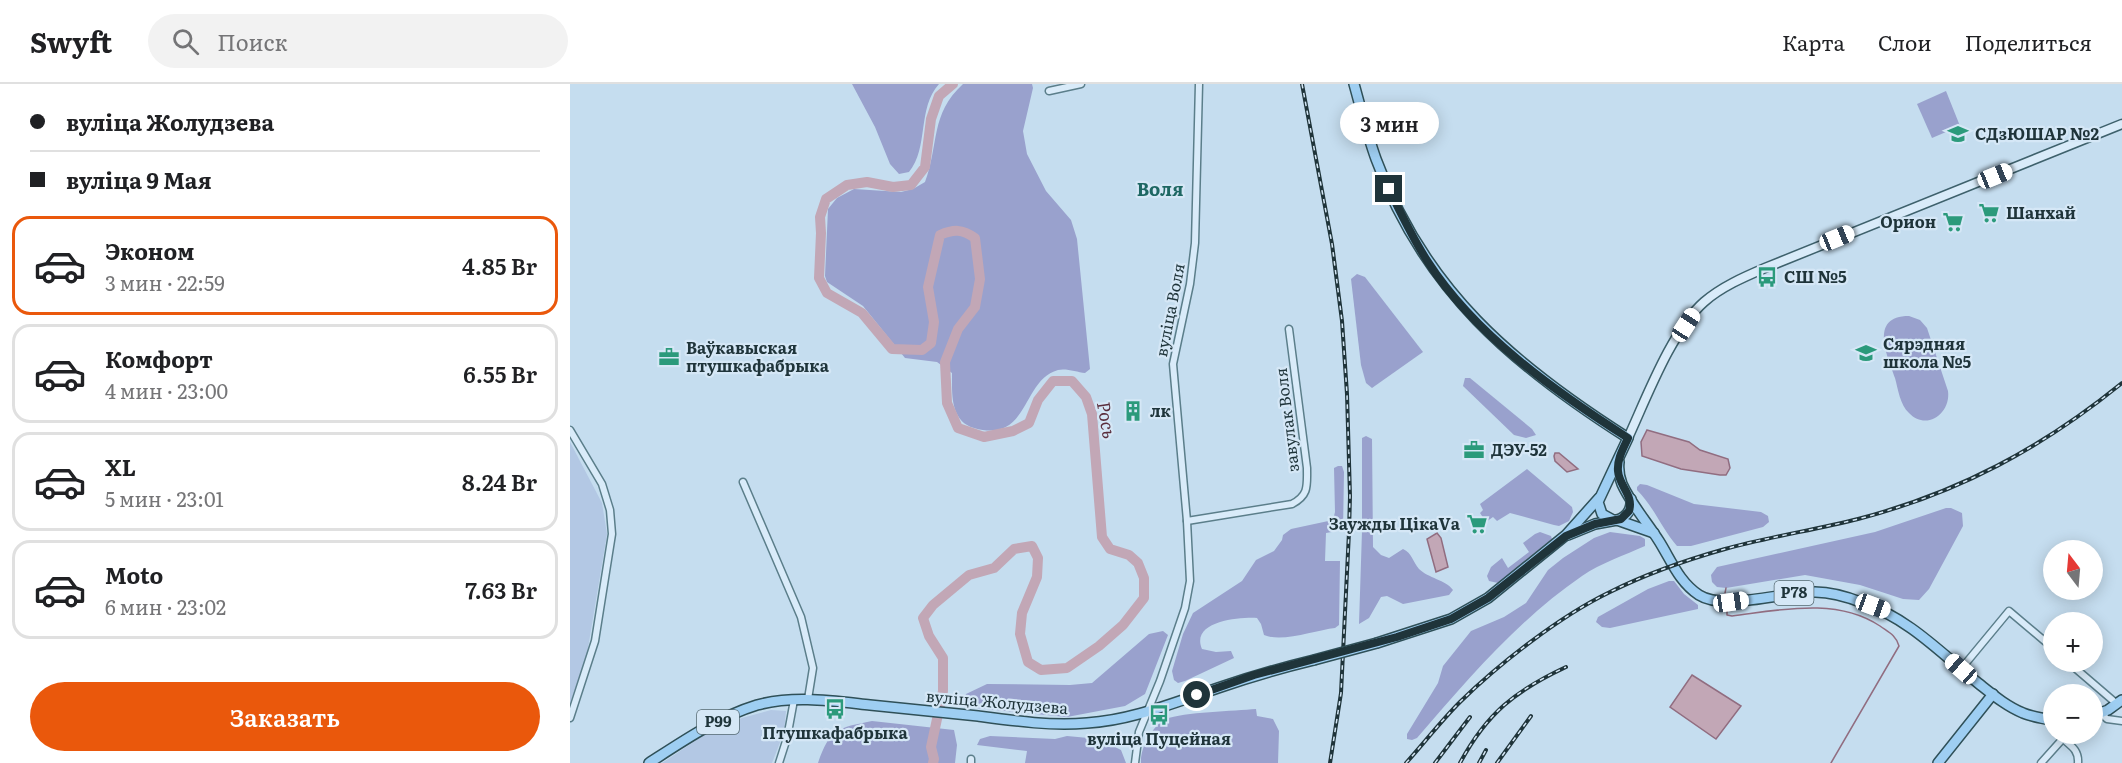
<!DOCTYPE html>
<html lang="ru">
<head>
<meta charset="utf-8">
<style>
  body { margin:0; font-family:Literata,serif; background:#f2f2f2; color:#202124; height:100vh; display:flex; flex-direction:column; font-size:22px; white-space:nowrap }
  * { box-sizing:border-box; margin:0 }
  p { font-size:20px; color:#757577 }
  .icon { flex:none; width:33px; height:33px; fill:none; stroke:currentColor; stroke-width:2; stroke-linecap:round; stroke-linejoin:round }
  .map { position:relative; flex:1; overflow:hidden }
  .panel { display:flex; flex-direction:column; background:#fff; width:570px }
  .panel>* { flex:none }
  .guide { display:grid; align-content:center; height:132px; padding:0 30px; background:#fff }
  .needle { width:39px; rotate:344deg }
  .controls { position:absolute; left:1473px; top:456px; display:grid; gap:12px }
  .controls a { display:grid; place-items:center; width:60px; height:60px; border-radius:50%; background:#fff; box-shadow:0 3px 15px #0003; font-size:30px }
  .end { position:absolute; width:27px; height:27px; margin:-14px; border:8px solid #1f343a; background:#fff; box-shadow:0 0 0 3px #fff }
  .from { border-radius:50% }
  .bubble { position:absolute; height:42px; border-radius:21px; background:#fff; box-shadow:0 3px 15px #0003; font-size:20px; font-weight:600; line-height:42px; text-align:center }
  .car { position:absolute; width:18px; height:36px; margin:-18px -9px; border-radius:8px; box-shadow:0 0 4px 2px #0007; background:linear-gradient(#fff 24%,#345 0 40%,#fff 0 76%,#345 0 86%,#fff 0) }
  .guide b { display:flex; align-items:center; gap:21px; height:57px; font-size:22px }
  .guide b+b { border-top:2px solid #e0e0e0 }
  .guide i { width:15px; height:15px; background:#202124 }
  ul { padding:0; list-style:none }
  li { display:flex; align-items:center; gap:18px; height:99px; margin:0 12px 9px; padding:0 18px; border:3px solid #e0e0e0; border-radius:18px }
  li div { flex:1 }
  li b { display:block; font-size:22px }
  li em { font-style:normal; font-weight:600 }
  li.selected { border-color:#ea580c }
  li>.icon { width:54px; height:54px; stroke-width:1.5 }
  .button { display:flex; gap:12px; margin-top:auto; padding:12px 30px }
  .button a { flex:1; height:69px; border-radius:36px; background:#ea580c; color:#fff; font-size:24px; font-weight:600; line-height:69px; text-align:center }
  header { display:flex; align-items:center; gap:36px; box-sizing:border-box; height:84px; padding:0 30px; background:#fff; border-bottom:2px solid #e0e0e0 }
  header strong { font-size:28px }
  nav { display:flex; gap:33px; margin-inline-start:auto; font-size:21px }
  .search { width:420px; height:54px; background:#f2f2f2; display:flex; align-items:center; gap:15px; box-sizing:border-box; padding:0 21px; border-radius:33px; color:#757577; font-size:22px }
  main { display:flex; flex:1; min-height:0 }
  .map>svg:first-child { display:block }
  .farmland { fill:#b3c8e4 }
  .green { fill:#99a1cd }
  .water { fill:#c2a7b6; stroke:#916d80; stroke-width:1.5 }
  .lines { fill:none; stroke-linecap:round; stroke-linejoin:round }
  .stream { stroke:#916d80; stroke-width:1.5 }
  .river { stroke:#c2a7b6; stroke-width:10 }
  .street-casing { stroke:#5b7e8a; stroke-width:9 }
  .secondary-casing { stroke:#3e616c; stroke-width:11 }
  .primary-casing { stroke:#2f5058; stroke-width:12 }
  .street { stroke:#d9ebf9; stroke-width:6 }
  .secondary { stroke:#d9ebf9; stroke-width:8 }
  .primary { stroke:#9ecef2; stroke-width:9 }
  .rail-casing { stroke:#1f343a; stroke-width:4 }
  .rail { stroke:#d5e7f6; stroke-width:1.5; stroke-dasharray:4.5; stroke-linecap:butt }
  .primary-bridge-casing { stroke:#2f5058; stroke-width:12; stroke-linecap:butt }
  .primary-bridge { stroke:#9ecef2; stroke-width:9 }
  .route { stroke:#1f343a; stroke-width:8 }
  .labels { text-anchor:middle; stroke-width:4.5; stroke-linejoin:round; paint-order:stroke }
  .shield { fill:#d5e7f6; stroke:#566a72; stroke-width:1.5 }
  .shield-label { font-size:15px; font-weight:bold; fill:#1f343a }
  .poi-label { font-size:16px; font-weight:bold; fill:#1f343a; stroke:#d5e7f6; text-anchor:start }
  .street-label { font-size:16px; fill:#1f343a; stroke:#d5e7f6 }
  .neighbourhood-label { font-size:18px; font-weight:bold; fill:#1e6763; stroke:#d5e7f6 }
  .water-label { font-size:18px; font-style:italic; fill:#5a2e3d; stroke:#d5e7f6 }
</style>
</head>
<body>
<header>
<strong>Swyft</strong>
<div class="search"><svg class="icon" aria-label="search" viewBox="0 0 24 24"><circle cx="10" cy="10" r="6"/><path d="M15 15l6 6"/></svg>Поиск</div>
<nav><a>Карта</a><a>Слои</a><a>Поделиться</a></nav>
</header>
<main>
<section class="panel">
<div class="guide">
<b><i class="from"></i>вуліца Жолудзева</b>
<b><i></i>вуліца 9 Мая</b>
</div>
<ul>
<li class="selected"><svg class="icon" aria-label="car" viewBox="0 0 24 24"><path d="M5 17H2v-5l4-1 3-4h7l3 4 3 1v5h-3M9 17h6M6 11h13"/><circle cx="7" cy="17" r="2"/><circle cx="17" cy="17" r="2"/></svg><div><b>Эконом</b><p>3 мин · 22:59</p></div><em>4.85 Br</em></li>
<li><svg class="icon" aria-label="car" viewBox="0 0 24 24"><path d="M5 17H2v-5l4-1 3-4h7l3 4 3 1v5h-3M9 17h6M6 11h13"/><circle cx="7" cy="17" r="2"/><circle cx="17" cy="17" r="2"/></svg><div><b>Комфорт</b><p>4 мин · 23:00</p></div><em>6.55 Br</em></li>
<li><svg class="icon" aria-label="car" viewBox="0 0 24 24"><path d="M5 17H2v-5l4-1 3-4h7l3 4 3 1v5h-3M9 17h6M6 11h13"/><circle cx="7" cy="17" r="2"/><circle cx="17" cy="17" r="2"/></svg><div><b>XL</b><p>5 мин · 23:01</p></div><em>8.24 Br</em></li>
<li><svg class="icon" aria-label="car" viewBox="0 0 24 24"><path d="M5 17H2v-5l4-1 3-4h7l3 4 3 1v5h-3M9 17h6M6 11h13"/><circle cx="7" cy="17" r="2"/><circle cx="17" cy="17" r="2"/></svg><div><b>Moto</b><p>6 мин · 23:02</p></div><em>7.63 Br</em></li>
</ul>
<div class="button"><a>Заказать</a></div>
</section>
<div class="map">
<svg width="1552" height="679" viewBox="0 0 1552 679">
  <rect width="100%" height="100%" fill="#c5ddef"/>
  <!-- farmland -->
  <g class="farmland">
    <path d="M0,358L32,419L37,450L16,576L0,619Z"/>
    <path d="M201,626L216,627L214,648L202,679H92L140,647L172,634Z"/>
  </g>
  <!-- green -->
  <g class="green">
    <path d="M282,0H369C347,24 359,64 339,88L329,90L320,80L305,43Z"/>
    <path d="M393,0H462L463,4L453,47L457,70L476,107L501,136L507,155L520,285L515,289C507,288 496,284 488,286C451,296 460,360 404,344C380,337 382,310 382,289L367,278L335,274L293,222L257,198L255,192L258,125L267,114L284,105L331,108L343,105L355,98C369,61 360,30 393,0Z"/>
    <path d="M1376,7L1390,42L1362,54L1347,20Z"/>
    <path d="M787,190L795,193L853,268L802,304L796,299L791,281L781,195Z"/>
    <path d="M1339,232L1350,236L1357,244L1378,307C1381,330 1356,347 1339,329C1330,321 1328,305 1325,294C1318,273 1298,232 1339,232Z"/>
    <path d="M895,294H900L962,345L966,351L956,354L944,351L893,302Z"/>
    <path d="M796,352L802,355L803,463L811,471L819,474L833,465C842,469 843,478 849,485C858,494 876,496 883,506L879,511L833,520L817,512L811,513L799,534L789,540L792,447V354Z"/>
    <path d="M768,382H772L774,388L773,446L756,449L755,477H770L769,541L765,544C746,546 712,559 694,551L691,540L687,534C670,533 620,537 632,565L646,568L661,567L664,574L615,597L608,599L604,596L602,587L613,550L623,529L672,497L686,476L704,467L712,456L713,451L721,445L763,436L765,428L764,384Z"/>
    <path d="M957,385L1002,423L1003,428L999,437L989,442L984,441L940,429L927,437L923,433L916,438L910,429L913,426L910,420Z"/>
    <path d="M1070,400L1077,401L1124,420L1191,428L1198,432L1199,438L1193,443L1121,462H1107C1092,445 1084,423 1067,406V403Z"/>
    <path d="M1376,424H1381L1392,429L1393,442L1359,505L1349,516L1333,515L1290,501L1235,491L1156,504L1147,503L1142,498L1141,491L1147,483L1305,448Z"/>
    <path d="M970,448L981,452L982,455L928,499L919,497L917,492L921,483L932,474L938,484L959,468L953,459L965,450Z"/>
    <path d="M1040,448L1070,452L1075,455V462C1055,471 1031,479 1012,492C948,536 898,595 847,654L842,656L837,655V650L868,599L873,582L901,547L934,533L956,519L978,486L993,474L1024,454Z"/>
    <path d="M1099,497H1104L1114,510L1128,521V525L1040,544L1032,543L1026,538L1028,533L1078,505Z"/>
    <path d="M593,547L598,551L575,610L555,622L497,633L396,623L393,618L396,610L417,600L500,601L522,599L579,550Z"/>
    <path d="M686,625L687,632L703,635L709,647L708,679H571C570,664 582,642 596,635C613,628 665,627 686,625Z"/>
    <path d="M302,637L384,646L387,661L385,679H248C260,644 268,644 302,637Z"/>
    <path d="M420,652L485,655L497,652L529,655L551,666L556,679H455L457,667L407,661L410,655Z"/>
  </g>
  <!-- water -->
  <g class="water">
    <path d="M1077,346L1119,358L1130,366L1158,375L1160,384L1156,391H1150L1111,385L1072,372L1071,358Z"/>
    <path d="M985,369H989L1008,385L997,388L985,377L984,372Z"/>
    <path d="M867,449L871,454L878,483L866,488L857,455Z"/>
    <path d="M1122,591L1171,622L1146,655L1100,623Z"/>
  </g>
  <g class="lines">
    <!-- stream -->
    <g class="stream">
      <path d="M1155,509L1156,504"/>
      <path d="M1157,527V531L1162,532C1210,526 1267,513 1310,542C1318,548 1326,551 1329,562L1261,679"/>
    </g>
    <!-- river -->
    <path class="river" d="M363,679L364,675L361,663L373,607V574L359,552L353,534L363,521L399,491L424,484L444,465L462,462L468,474L467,493L452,529L450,550L458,578L471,586L497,584L529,562L553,541L574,514V494L568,479L559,471L540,465L532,453L522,330L516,313L502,297H483L468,316L459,339L443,347L414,353L388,344L377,319L375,278L388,245L405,223L410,195L405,154C392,145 384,145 370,151L358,203L364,238L361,259L352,266L322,265L292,229L257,209L249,194L251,149L250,133L256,115L277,101L297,98L323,103L341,101L355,83L361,35L369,12L383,0"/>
    <!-- street casing -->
    <g class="street-casing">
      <g id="street">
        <path d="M479,7L511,0"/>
        <path d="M0,346L32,400L40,426L42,450L25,557L0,634"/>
        <path d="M173,398L231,533L243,584L238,615"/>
        <path d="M617,437L722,420C739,411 737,402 737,384L719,245"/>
        <path d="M1498,578L1547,620"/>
        <path d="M1391,585L1439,527L1484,565"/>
        <path d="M1531,629L1537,635L1552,637"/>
        <path d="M1492,654C1501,662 1509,666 1508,679"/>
        <path d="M209,679L217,654L224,616"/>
        <path d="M401,679V675"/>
        <path d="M565,679L569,648L590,597L615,524L620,497L617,437L603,280L620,200L625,159L629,0"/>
        <path d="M1471,679L1497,650"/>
      </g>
    </g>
    <!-- secondary casing -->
    <g class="secondary-casing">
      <path id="secondary" d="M1058,354C1076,315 1102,246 1134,218C1151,203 1174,193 1195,184L1552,40"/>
    </g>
    <!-- primary casing -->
    <g class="primary-casing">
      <g id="primary">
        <path d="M784,0C791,25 797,50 806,75C854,206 943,281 1058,354L1028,418L1032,430L1043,436"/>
        <path d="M1049,378C1048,386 1049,392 1052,400C1061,420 1077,438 1089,457C1101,476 1109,498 1129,511C1154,527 1213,508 1245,508C1261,508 1278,513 1293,519C1338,534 1371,569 1408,599C1422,610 1436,622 1453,629C1462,633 1473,634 1484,637"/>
        <path d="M1047,436C1057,433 1062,426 1061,415"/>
        <path d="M998,451L1025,440L1047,436L1084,449"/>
        <path d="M807,559L881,535L918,514L996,451L1029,414"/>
        <path d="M1522,632L1538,626L1552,616"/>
        <path d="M79,679C113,657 148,633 187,621C224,611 263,617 300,621C336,625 372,628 408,632C445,637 480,642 517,639C563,636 605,618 648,604C680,593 711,584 744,576"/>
        <path d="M1368,679L1423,610"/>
      </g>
    </g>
    <!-- street -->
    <use href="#street" class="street"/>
    <!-- secondary -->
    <use href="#secondary" class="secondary"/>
    <!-- primary -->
    <use href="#primary" class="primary"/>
    <!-- rail casing -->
    <g class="rail-casing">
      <g id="rail">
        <path d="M732,0L762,160L772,237L777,310L780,412L779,448L771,609L760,679"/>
        <path d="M836,679C854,659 871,637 890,618C930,579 990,532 1040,508C1076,490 1116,476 1155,465C1199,453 1244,446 1288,435C1388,409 1472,364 1552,299"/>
        <path d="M865,679L900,633"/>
        <path d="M890,679C917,629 945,607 996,583"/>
        <path d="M909,679L916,666"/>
        <path d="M927,679L961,632"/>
      </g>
    </g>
    <!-- rail -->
    <use href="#rail" class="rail"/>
    <!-- primary-bridge casing -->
    <g class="primary-bridge-casing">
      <path id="primary-bridge" d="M744,576L807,559"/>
    </g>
    <!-- primary-bridge -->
    <use href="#primary-bridge" class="primary-bridge"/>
  </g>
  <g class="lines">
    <!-- route -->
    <path class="route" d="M627,611L684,591L827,553L881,535L918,514L996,452L1025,440L1051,435L1059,427C1064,411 1049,402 1048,387C1047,375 1053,365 1058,354C986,308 905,251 858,178C843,155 831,130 819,105"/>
  </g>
  <!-- icons -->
  <defs>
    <g id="school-bare" transform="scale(1.62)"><path d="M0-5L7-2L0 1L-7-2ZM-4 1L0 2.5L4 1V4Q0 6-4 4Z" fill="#2b9a7b" stroke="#d5e7f6" stroke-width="2.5" paint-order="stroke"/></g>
    <g id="supermarket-bare" transform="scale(1.62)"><path d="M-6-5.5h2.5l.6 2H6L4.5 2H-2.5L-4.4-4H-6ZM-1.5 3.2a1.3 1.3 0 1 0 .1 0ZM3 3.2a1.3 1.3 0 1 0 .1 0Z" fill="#2b9a7b" stroke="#d5e7f6" stroke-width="2.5" paint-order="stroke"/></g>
    <g id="bus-bare" transform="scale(1.62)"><path d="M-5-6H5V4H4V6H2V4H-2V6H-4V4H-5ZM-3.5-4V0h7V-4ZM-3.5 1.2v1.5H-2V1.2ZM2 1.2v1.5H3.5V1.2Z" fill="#2b9a7b" stroke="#d5e7f6" stroke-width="2.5" paint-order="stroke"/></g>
    <g id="office-bare" transform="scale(1.62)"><path d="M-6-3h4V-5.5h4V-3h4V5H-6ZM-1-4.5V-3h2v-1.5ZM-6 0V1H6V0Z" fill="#2b9a7b" stroke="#d5e7f6" stroke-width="2.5" paint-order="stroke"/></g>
    <g id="building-bare" transform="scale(1.62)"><path d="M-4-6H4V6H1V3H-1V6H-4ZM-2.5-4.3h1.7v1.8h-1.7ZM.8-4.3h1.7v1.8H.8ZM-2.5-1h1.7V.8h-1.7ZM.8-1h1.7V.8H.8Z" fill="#2b9a7b" stroke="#d5e7f6" stroke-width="2.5" paint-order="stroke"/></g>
  </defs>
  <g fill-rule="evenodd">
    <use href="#school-bare" x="1388" y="50"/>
    <use href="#supermarket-bare" x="1419" y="129"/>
    <use href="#supermarket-bare" x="1383" y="138"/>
    <use href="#bus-bare" x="1197" y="193"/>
    <use href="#school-bare" x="1296" y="269"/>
    <use href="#office-bare" x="99" y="273"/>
    <use href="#building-bare" x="563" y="327"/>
    <use href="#office-bare" x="904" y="366"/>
    <use href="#supermarket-bare" x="907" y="440"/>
    <use href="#bus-bare" x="265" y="625"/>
    <use href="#bus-bare" x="589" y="631"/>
  </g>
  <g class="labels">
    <!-- shield labels -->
    <g class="shield">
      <rect x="1204.5" y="497" width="39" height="24" rx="4.5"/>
      <rect x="127" y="626" width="42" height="24" rx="4.5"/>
    </g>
    <g class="shield-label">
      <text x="1224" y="514">Р78</text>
      <text x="148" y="643">Р99</text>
    </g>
    <!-- poi labels -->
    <g class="poi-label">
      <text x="1405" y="56">СДзЮШАР №2</text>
      <text x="1436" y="135">Шанхай</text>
      <text x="1366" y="144" text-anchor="end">Орион</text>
      <text x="1214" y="199">СШ №5</text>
      <text x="1313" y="266">Сярэдняя<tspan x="1313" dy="18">школа №5</tspan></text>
      <text x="116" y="270">Ваўкавыская<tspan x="116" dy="18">птушкафабрыка</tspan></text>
      <text x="580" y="333">лк</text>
      <text x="921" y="372">ДЭУ-52</text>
      <text x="890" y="446" text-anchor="end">Заужды ЦікаVа</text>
      <text x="265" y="655" text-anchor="middle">Птушкафабрыка</text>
      <text x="589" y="661" text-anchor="middle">вуліца Пуцейная</text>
    </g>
    <!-- street labels -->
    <g class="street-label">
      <text transform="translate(600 226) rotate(-79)" y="6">вуліца Воля</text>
      <text transform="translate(717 336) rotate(-97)" y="6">завулак Воля</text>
      <text transform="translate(427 618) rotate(5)" y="6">вуліца Жолудзева</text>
    </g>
    <!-- neighbourhood labels -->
    <g class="neighbourhood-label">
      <text x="590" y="112">Воля</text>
    </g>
    <!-- water labels -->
    <g class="water-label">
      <text transform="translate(536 336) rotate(80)" y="6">Рось</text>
    </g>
  </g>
</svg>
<div class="controls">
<a><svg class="needle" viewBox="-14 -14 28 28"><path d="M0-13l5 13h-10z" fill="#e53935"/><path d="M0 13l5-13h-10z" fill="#757577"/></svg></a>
<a>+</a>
<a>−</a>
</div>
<i class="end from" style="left:627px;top:611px"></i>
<i class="end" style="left:819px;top:105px"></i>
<div class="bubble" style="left:770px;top:18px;width:99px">3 мин</div>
<i class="car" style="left:1425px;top:92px;rotate:68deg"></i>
<i class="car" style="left:1267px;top:154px;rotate:68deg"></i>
<i class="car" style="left:1116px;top:241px;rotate:33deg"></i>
<i class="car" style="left:1161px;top:518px;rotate:82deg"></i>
<i class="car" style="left:1303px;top:522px;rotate:110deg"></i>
<i class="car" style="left:1391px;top:585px;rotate:311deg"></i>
</div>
</main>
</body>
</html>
